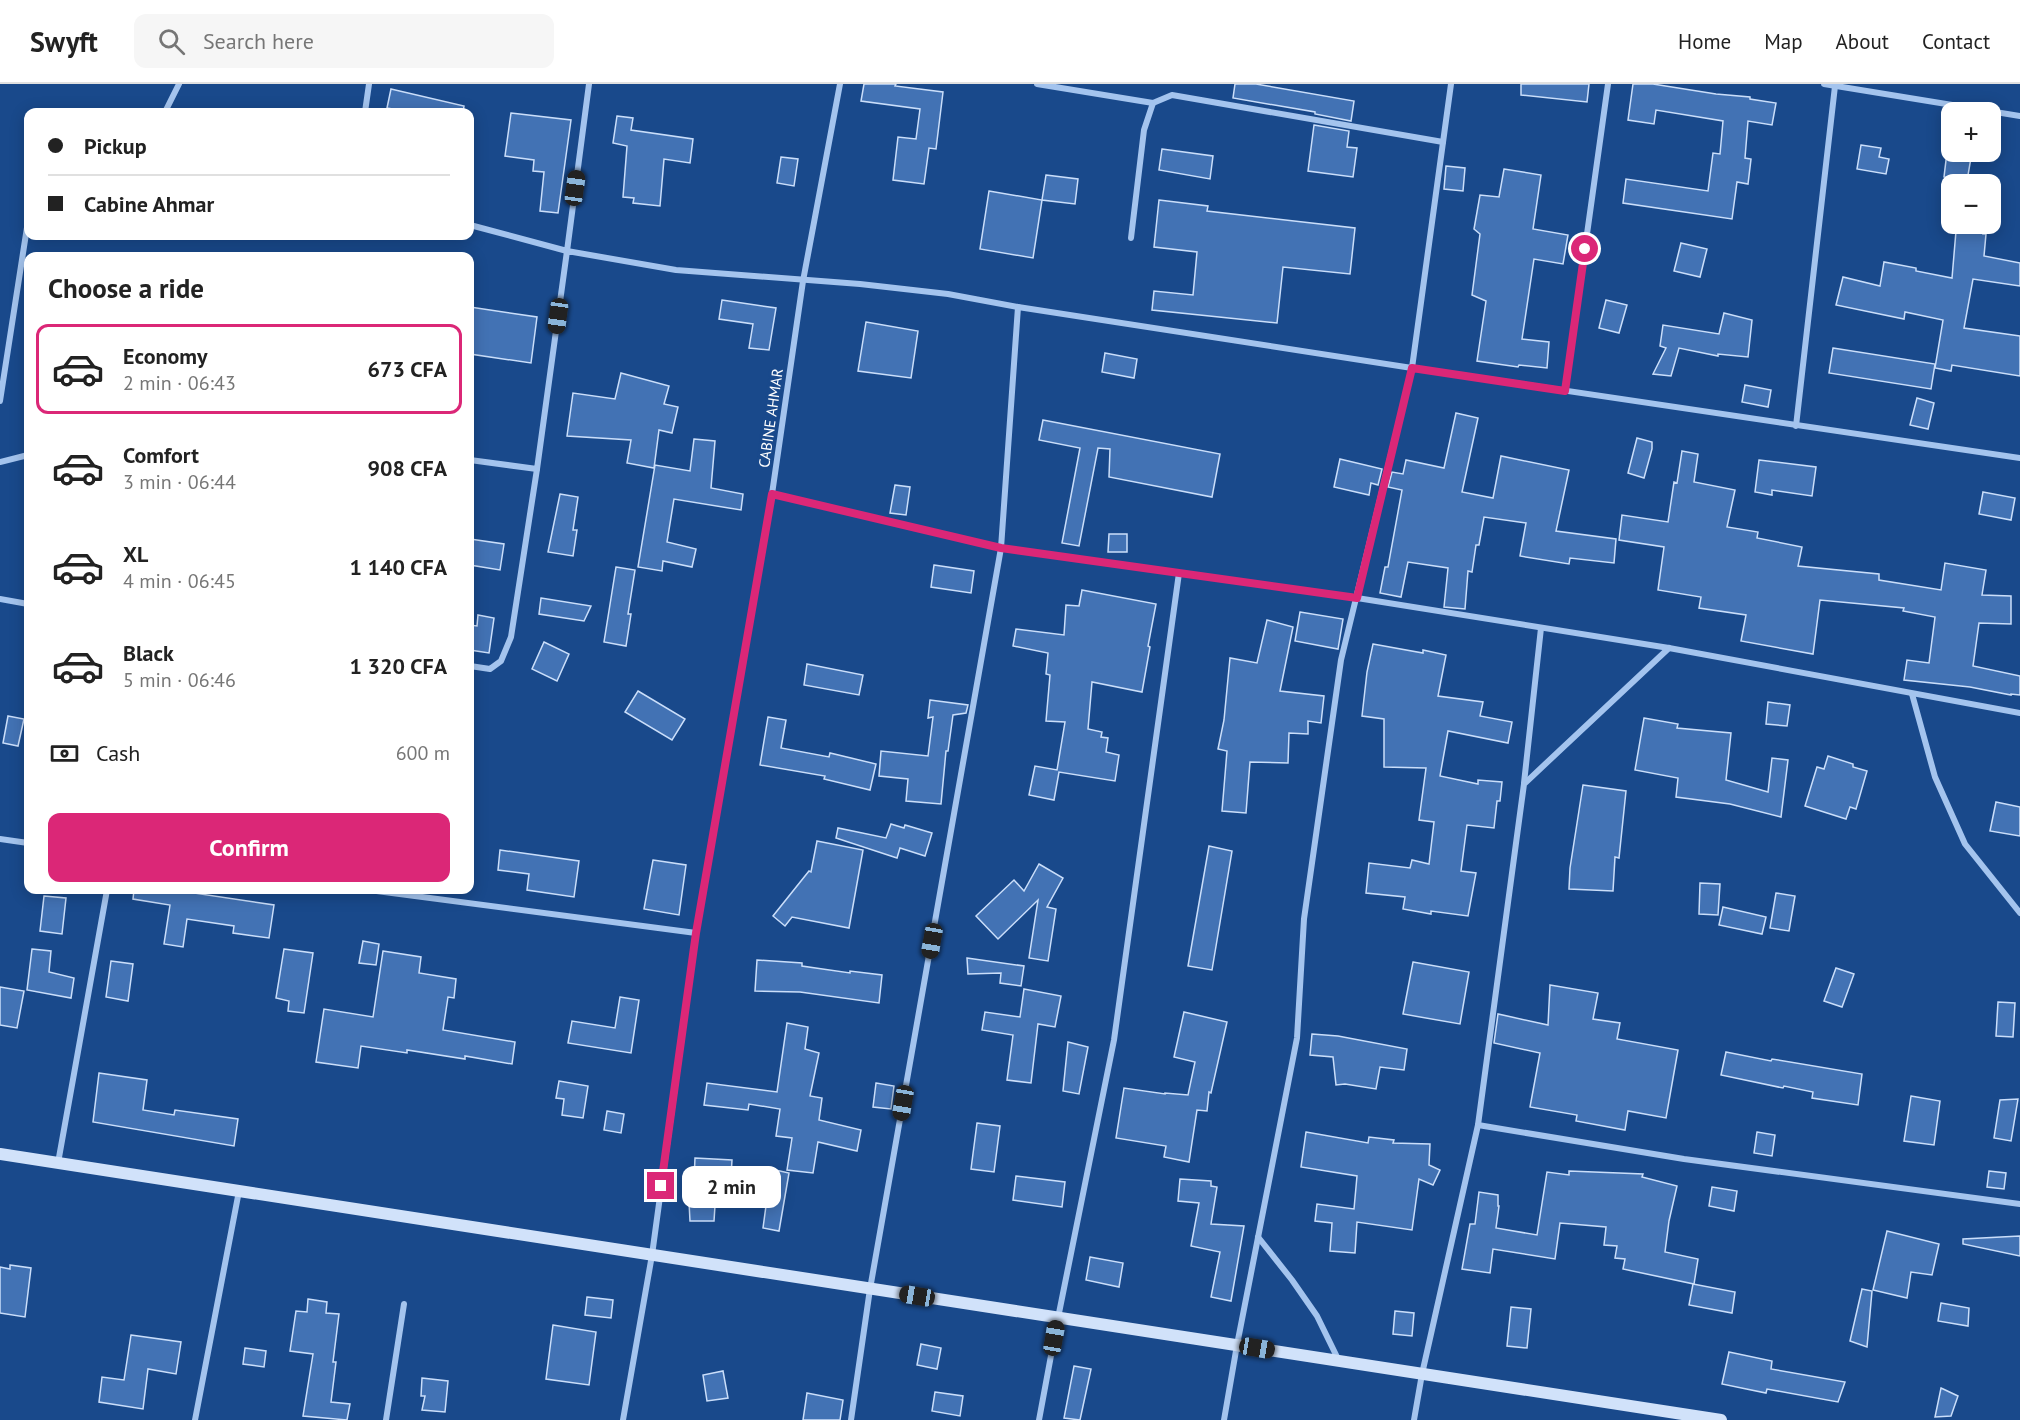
<!DOCTYPE html>
<html lang="en">
<head>
<meta charset="utf-8">
<style>
  body { margin:0; font-family:"PT Sans",sans-serif; background:#f6f6f6; color:#222; height:100vh; display:flex; flex-direction:column; font-size:22px; white-space:nowrap }
  * { box-sizing:border-box; margin:0 }
  p { font-size:20px; color:#767676 }
  .icon { flex:none; width:33px; height:33px; fill:none; stroke:currentColor; stroke-width:2; stroke-linecap:round; stroke-linejoin:round }
  .map { position:relative; flex:1; overflow:hidden }
  .side { position:absolute; left:24px; top:168px; width:450px; height:642px; display:flex; flex-direction:column; background:#fff; border-radius:12px; box-shadow:0 3px 15px #0003 }
  .side>* { flex:none }
  .guide { position:absolute; left:24px; top:24px; width:450px; height:132px; border-radius:12px; box-shadow:0 3px 15px #0003; display:grid; align-content:center; height:132px; padding:0 24px; background:#fff }
  .controls { position:absolute; left:1941px; top:18px; display:grid; gap:12px }
  .controls a { display:grid; place-items:center; width:60px; height:60px; border-radius:12px; background:#fff; box-shadow:0 3px 15px #0003; font-size:30px }
  .end { position:absolute; width:27px; height:27px; margin:-14px; border:8px solid #db2777; background:#fff; box-shadow:0 0 0 3px #fff }
  .from { border-radius:50% }
  .bubble { position:absolute; height:42px; border-radius:12px; background:#fff; box-shadow:0 3px 15px #0003; font-size:20px; font-weight:600; line-height:42px; text-align:center }
  .car { position:absolute; width:18px; height:36px; margin:-18px -9px; border-radius:8px; box-shadow:0 0 4px 2px #0007; background:linear-gradient(#222 24%,#8ab4d8 0 40%,#222 0 76%,#8ab4d8 0 86%,#222 0) }
  .guide b { display:flex; align-items:center; gap:21px; height:57px; font-size:22px }
  .guide b+b { border-top:2px solid #e0e0e0 }
  .guide i { width:15px; height:15px; background:#222 }
  ul { padding:0; list-style:none }
  li { display:flex; align-items:center; gap:18px; height:90px; margin:0 12px 9px; padding:0 12px; border:3px solid transparent; border-radius:12px }
  li div { flex:1 }
  li b { display:block; font-size:22px }
  li em { font-style:normal; font-weight:600 }
  li.selected { border-color:#db2777 }
  li>.icon { width:54px; height:54px; stroke-width:1.5 }
  h2 { padding:0 24px; font-size:27px; line-height:72px }
  .pay { display:flex; align-items:center; gap:15px; height:66px; padding:0 24px; font-size:22px }
  .pay p { margin-inline-start:auto }
  .action { display:flex; gap:12px; margin-top:auto; padding:12px 24px }
  .action a { flex:1; height:69px; border-radius:12px; background:#db2777; color:#fff; font-size:24px; font-weight:600; line-height:69px; text-align:center }
  header { display:flex; align-items:center; gap:36px; box-sizing:border-box; height:84px; padding:0 30px; background:#fff; border-bottom:2px solid #e0e0e0 }
  header strong { font-size:28px }
  nav { display:flex; gap:33px; margin-inline-start:auto; font-size:21px }
  .search { width:420px; height:54px; background:#f6f6f6; display:flex; align-items:center; gap:15px; box-sizing:border-box; padding:0 21px; border-radius:12px; color:#767676; font-size:22px }
  .map>svg:first-child { display:block }
  .building { fill:#4272b4; stroke:#cadefa; stroke-width:1.5 }
  .lines { fill:none; stroke-linecap:round; stroke-linejoin:round }
  .street { stroke:#a4c4ee; stroke-width:6 }
  .secondary { stroke:#d1e2fa; stroke-width:12 }
  .route { stroke:#db2777; stroke-width:8 }
  .labels { text-anchor:middle; stroke-width:6; stroke-linejoin:round; paint-order:stroke }
  .street-label { font-size:15px; fill:#fff; stroke:#19498b }
</style>
</head>
<body>
<header>
<strong>Swyft</strong>
<div class="search"><svg class="icon" aria-label="search" viewBox="0 0 24 24"><circle cx="10" cy="10" r="6"/><path d="M15 15l6 6"/></svg>Search here</div>
<nav><a>Home</a><a>Map</a><a>About</a><a>Contact</a></nav>
</header>
<div class="map">
<svg width="2020" height="1336" viewBox="0 0 2020 1336">
  <rect width="100%" height="100%" fill="#19498b"/>
  <!-- building -->
  <g class="building">
    <path d="M864,0H896L895,2L943,8L936,65L929,64L924,100L893,96L898,53L916,55L920,25L861,17Z"/>
    <path d="M1235,0H1256L1354,17L1351,37L1315,30V28L1233,14Z"/>
    <path d="M1521,0H1589L1587,18L1521,11Z"/>
    <path d="M1633,0H1653L1716,10L1750,13V15L1776,19L1772,41L1748,37L1745,74L1751,75L1748,100L1737,98L1732,135L1623,119L1626,95L1708,107L1713,69L1720,70L1723,37L1656,26L1654,40L1628,36Z"/>
    <path d="M391,5L464,22L463,28H409L387,24Z"/>
    <path d="M511,29L571,36L558,129L540,127L544,88L533,87L534,76L505,72Z"/>
    <path d="M617,32L633,34L631,46L693,55L690,79L664,75L660,122L633,119L634,114L623,113L627,62L613,59Z"/>
    <path d="M1314,41L1349,47L1347,63L1357,64L1353,93L1308,87Z"/>
    <path d="M1861,61L1881,64L1879,73L1889,75L1886,90L1857,85Z"/>
    <path d="M1162,65L1213,72L1210,95L1159,86Z"/>
    <path d="M1947,68H1972L1967,97L1944,93Z"/>
    <path d="M781,73L798,75L794,102L777,99Z"/>
    <path d="M1446,82L1465,84L1463,107L1444,105Z"/>
    <path d="M1504,85L1541,91L1533,145L1568,151L1563,180L1534,175L1522,255L1549,258L1547,284L1519,281L1518,283L1477,277L1486,217L1472,211L1480,150L1474,145L1480,111L1499,113Z"/>
    <path d="M1046,91L1078,95L1075,120L1042,116Z"/>
    <path d="M989,107L1042,116L1033,174L980,165Z"/>
    <path d="M1159,116L1208,122L1207,127L1355,144L1350,190L1283,183L1277,239L1152,226L1154,207L1193,211L1197,168L1154,163Z"/>
    <path d="M1959,140H1984L1983,150H1986L1984,172L2020,179V202L1973,195L1964,244L2020,252V292L1952,281L1951,287L1935,284L1943,236L1905,228L1904,235L1836,221L1843,193L1880,202L1884,178L1916,184V187L1952,194L1956,147H1958Z"/>
    <path d="M1681,159L1707,165L1700,193L1674,187Z"/>
    <path d="M722,216L776,224L769,266L749,264L753,240L719,235Z"/>
    <path d="M1606,216L1627,221L1619,249L1599,244Z"/>
    <path d="M470,223L537,233L531,279L470,270Z"/>
    <path d="M1724,229L1752,236L1748,273L1718,270V272L1679,264L1671,292L1653,290L1666,264L1660,262L1663,241L1719,250Z"/>
    <path d="M866,238L918,247L911,294L858,287Z"/>
    <path d="M1833,264L1935,280L1931,305L1829,289Z"/>
    <path d="M1105,269L1137,275L1134,294L1102,288Z"/>
    <path d="M621,289L669,302L664,320L678,323L672,349L659,346L654,384L627,379L631,356L567,352L573,309L615,315Z"/>
    <path d="M1745,301L1771,306L1768,323L1742,318Z"/>
    <path d="M1917,314L1934,319L1928,345L1910,341Z"/>
    <path d="M1456,329L1478,334L1462,408L1493,414L1501,372L1569,386L1556,447L1616,455L1614,479L1570,474L1569,480L1520,472L1526,439L1484,433L1479,461H1476L1472,488L1468,487L1465,525L1444,523L1448,484L1408,478L1401,513L1380,509L1385,483H1388L1402,406L1388,403L1392,388L1403,390L1406,376L1444,384Z"/>
    <path d="M1043,336L1220,370L1212,413L1109,393L1110,365L1098,364L1079,462L1062,459L1080,364L1039,356Z"/>
    <path d="M1637,354L1652,358V365L1644,394L1628,389Z"/>
    <path d="M694,355L715,357L711,404L743,410L741,426L674,415L667,458L696,465L692,483L663,477L662,487L638,483L655,381L690,387Z"/>
    <path d="M1682,367L1698,370L1694,398L1735,406L1727,443L1758,448L1757,454L1802,463L1798,482L1879,490V496L1941,506L1945,479L1986,486L1982,511L2011,512V540L1979,539L1973,582L2020,592V611L2011,610V611L1970,603L1904,596L1907,576L1929,579L1935,533L1903,527L1904,524L1820,516L1813,570L1741,557L1746,531L1699,524L1701,513L1658,506L1664,463L1619,456L1622,431L1668,438L1674,398L1677,399Z"/>
    <path d="M1340,375L1382,385L1378,401L1371,399L1369,411L1334,403Z"/>
    <path d="M1759,376L1816,383L1812,412L1772,406V411L1755,408Z"/>
    <path d="M895,401L910,403L906,431L890,429Z"/>
    <path d="M1983,408L2015,414L2011,436L1979,430Z"/>
    <path d="M560,410L578,413L573,446H577L573,472L548,468Z"/>
    <path d="M1109,450H1127V468H1108Z"/>
    <path d="M470,455L504,460L500,486L470,481Z"/>
    <path d="M934,481L974,487L971,509L931,503Z"/>
    <path d="M616,483L635,486L628,530H631L626,562L604,558Z"/>
    <path d="M1082,506L1156,520L1148,562L1150,563L1142,608L1092,598L1088,645L1102,648L1101,653L1108,654L1106,668L1119,671L1115,697L1059,688L1054,716L1029,711L1035,682L1057,686L1065,638L1046,637L1050,591L1046,590L1048,569L1013,562L1016,545L1064,551L1066,521L1079,522Z"/>
    <path d="M541,514L591,522L584,537L539,530Z"/>
    <path d="M1300,528L1343,535L1338,565L1295,557Z"/>
    <path d="M478,531L494,534L489,569L470,566V541L477,542Z"/>
    <path d="M1267,536L1293,543L1280,607L1324,612L1321,639L1308,637V650L1289,649L1288,679L1250,678L1246,729L1222,727L1227,667L1218,665L1224,636L1230,574L1257,579Z"/>
    <path d="M544,558L569,570L557,597L532,585Z"/>
    <path d="M1373,560L1423,569V566L1446,571L1438,612L1483,618L1480,632L1512,638L1508,659L1448,647L1440,692L1478,700V696L1502,698L1500,717H1497L1494,744L1467,741L1461,787L1476,789L1468,832L1431,827V830L1403,825L1405,813L1366,809L1369,779L1410,784L1412,776L1429,780L1434,738L1419,736L1426,684L1384,683V635L1362,632L1367,588Z"/>
    <path d="M807,580L863,591L859,611L804,601Z"/>
    <path d="M638,607L685,635L672,656L625,628Z"/>
    <path d="M930,616L968,621L966,629L953,631L948,667H946L941,720L906,717L908,695L879,692L881,667L928,672L933,633L928,634Z"/>
    <path d="M1768,618L1790,621L1787,642L1766,640Z"/>
    <path d="M8,632L24,635L18,662L3,659Z"/>
    <path d="M768,633L786,636L781,664L829,673L830,669L876,680L870,706L824,695L825,692L760,681Z"/>
    <path d="M1644,634L1678,640L1677,644L1731,649L1726,696L1768,708L1772,674L1788,676L1781,733L1730,720L1676,713L1678,694L1635,686Z"/>
    <path d="M1828,672L1853,680V683L1867,687L1856,725L1850,723L1846,735L1805,722L1817,683L1824,685Z"/>
    <path d="M1583,701L1626,707L1619,774L1615,773L1613,807L1569,805L1570,784Z"/>
    <path d="M1996,718L2020,723V752L1990,747Z"/>
    <path d="M891,740L904,744L905,741L932,749L925,772L900,764L897,774L836,754L838,744L886,754Z"/>
    <path d="M817,757L863,766L849,844L792,833L785,842L773,832L809,787L811,788Z"/>
    <path d="M1209,762L1232,767L1212,886L1188,882Z"/>
    <path d="M500,766L579,777L574,813L527,806L529,790L498,786Z"/>
    <path d="M653,776L686,781L679,831L644,825Z"/>
    <path d="M1039,780L1063,794L1047,823L1056,825L1048,877L1029,874L1038,816L998,855L976,832L1014,796L1024,807Z"/>
    <path d="M1700,799L1720,800L1718,831L1699,830Z"/>
    <path d="M134,806H188L187,808L274,821L269,854L233,849L234,842L187,835L183,863L164,860L170,821L133,815Z"/>
    <path d="M1776,809L1795,812L1789,847L1770,844Z"/>
    <path d="M44,812L66,814L62,850L40,847Z"/>
    <path d="M1723,823L1766,833L1762,850L1719,841Z"/>
    <path d="M363,857L379,860L376,881L359,879Z"/>
    <path d="M32,865L51,867L49,888L74,894L71,914L27,906Z"/>
    <path d="M284,865L313,869L304,929L288,927L289,917L276,914Z"/>
    <path d="M383,867L421,873L419,889L456,895L454,914L448,913L443,946L515,958L512,980L465,972V975L407,966V969L361,962L358,984L316,978L324,925L373,933Z"/>
    <path d="M967,874L1024,882L1021,902L1000,899L1001,889L968,890Z"/>
    <path d="M757,876L802,879V882L850,889V887L882,891L879,919L800,908L755,907Z"/>
    <path d="M111,877L133,880L128,917L106,913Z"/>
    <path d="M1413,878L1469,888L1460,940L1403,930Z"/>
    <path d="M1836,884L1854,890L1842,923L1824,917Z"/>
    <path d="M1550,901L1598,909L1593,935L1620,939L1617,955L1678,966L1666,1034L1628,1027L1625,1046L1576,1037L1577,1031L1530,1023L1540,969L1494,959L1498,930L1548,941Z"/>
    <path d="M0,903L24,907L17,944L0,941Z"/>
    <path d="M1024,905L1061,912L1055,943L1038,940L1031,999L1007,996L1013,951L982,946L985,928L1020,933Z"/>
    <path d="M620,913L639,916L631,969L568,959L572,937L615,944Z"/>
    <path d="M1998,918L2015,919L2013,953L1996,952Z"/>
    <path d="M1184,928L1227,938L1211,1009L1209,1008L1207,1027L1197,1026L1189,1078L1164,1073L1166,1062L1116,1054L1124,1004L1165,1010V1009L1188,1011L1195,978L1174,973Z"/>
    <path d="M787,939L808,943L805,965L819,969L810,1012L822,1014L819,1036L861,1046L857,1067L818,1058L813,1089L787,1086L792,1054L776,1052L780,1025L749,1020L748,1026L704,1021L707,999L777,1008Z"/>
    <path d="M1312,950L1338,952L1407,965L1404,986L1380,983L1376,1005L1345,1000L1336,1001L1333,973L1310,971Z"/>
    <path d="M1068,958L1088,963L1079,1010L1063,1007Z"/>
    <path d="M1726,968L1771,977L1772,975L1862,990L1858,1021L1812,1014L1813,1008L1784,1002L1783,1004L1721,991Z"/>
    <path d="M99,989L147,996L143,1026L174,1031L175,1026L238,1035L234,1062L93,1038Z"/>
    <path d="M559,997L588,1002L583,1034L562,1031L564,1015L556,1014Z"/>
    <path d="M876,999L894,1002L891,1025L873,1023Z"/>
    <path d="M1911,1012L1940,1017L1934,1061L1904,1057Z"/>
    <path d="M2018,1015L2011,1057L1994,1054L2000,1016Z"/>
    <path d="M607,1027L624,1030L621,1049L604,1046Z"/>
    <path d="M977,1039L1000,1042L994,1088L971,1085Z"/>
    <path d="M1306,1048L1368,1059L1369,1053L1394,1056L1393,1059L1430,1060L1429,1081L1440,1086L1433,1101L1419,1095L1412,1146L1357,1138L1355,1169L1330,1167L1332,1139L1315,1137L1317,1120L1354,1125L1357,1092L1301,1083Z"/>
    <path d="M1757,1048L1775,1051L1772,1072L1754,1069Z"/>
    <path d="M695,1074L732,1076L731,1092L717,1091L714,1137H690L689,1118H693Z"/>
    <path d="M771,1085L789,1089L779,1147L763,1144Z"/>
    <path d="M1569,1087L1643,1090L1642,1093L1677,1102L1669,1137L1665,1168L1698,1175L1694,1200L1623,1185L1625,1175L1615,1174L1617,1162L1604,1161L1606,1143L1560,1139L1555,1175L1493,1165L1490,1189L1462,1185L1470,1140H1475L1479,1108L1498,1111V1122H1499L1496,1144L1537,1151L1547,1088L1569,1091Z"/>
    <path d="M1989,1087L2006,1089L2004,1105L1987,1103Z"/>
    <path d="M1016,1092L1065,1098L1062,1123L1013,1116Z"/>
    <path d="M1180,1095L1211,1097V1102L1217,1103L1211,1140L1244,1142L1231,1217L1211,1213L1220,1168L1191,1162L1199,1119L1178,1117Z"/>
    <path d="M1712,1103L1737,1107L1734,1127L1709,1122Z"/>
    <path d="M1887,1147L1939,1160L1932,1191L1911,1188L1907,1214L1873,1206Z"/>
    <path d="M2020,1152V1172L1963,1160V1155Z"/>
    <path d="M1090,1173L1123,1179L1119,1203L1086,1196Z"/>
    <path d="M10,1181L31,1184L25,1233L0,1229V1183L10,1185Z"/>
    <path d="M1693,1200L1735,1208L1732,1229L1689,1221Z"/>
    <path d="M1862,1205L1872,1207L1867,1263L1850,1257Z"/>
    <path d="M587,1213L613,1216L611,1234L585,1231Z"/>
    <path d="M308,1215L327,1218L326,1229L339,1230L333,1278H336L331,1318L350,1320L347,1336L303,1332L313,1270L290,1267L296,1227L307,1228Z"/>
    <path d="M1941,1219L1969,1224L1968,1242L1938,1237Z"/>
    <path d="M1511,1223L1531,1225L1527,1264L1507,1262Z"/>
    <path d="M1395,1227L1414,1229L1412,1252L1393,1250Z"/>
    <path d="M553,1241L596,1248L589,1301L546,1295Z"/>
    <path d="M131,1251L181,1258L176,1290L148,1285L143,1325L99,1318L102,1293L124,1296Z"/>
    <path d="M921,1260L941,1264L937,1285L917,1281Z"/>
    <path d="M245,1264L266,1267L264,1283L243,1280Z"/>
    <path d="M1729,1268L1772,1277L1771,1285L1845,1298L1838,1318L1767,1305L1766,1309L1722,1300Z"/>
    <path d="M1074,1282L1091,1285L1080,1336L1064,1334Z"/>
    <path d="M723,1287L728,1314L707,1317L703,1291Z"/>
    <path d="M422,1294L448,1297L445,1328L422,1326L425,1312H421Z"/>
    <path d="M1941,1304L1958,1312L1951,1332L1935,1333Z"/>
    <path d="M935,1308L963,1312L960,1332L932,1327Z"/>
    <path d="M807,1309L843,1316L840,1336H803Z"/>
  </g>
  <g class="lines">
    <!-- street -->
    <g class="street">
      <path d="M1037,0L1153,19"/>
      <path d="M1824,0L2020,32"/>
      <path d="M165,28L179,0"/>
      <path d="M365,28L369,0"/>
      <path d="M470,141L567,167L589,0"/>
      <path d="M1131,154L1144,46L1153,19L1172,11L1443,58"/>
      <path d="M1565,307L1608,0"/>
      <path d="M0,317L28,137"/>
      <path d="M1796,342L1835,2"/>
      <path d="M470,376L537,385L567,167L676,186L860,200L948,210L1018,223L1412,284L2020,374"/>
      <path d="M0,378L28,371"/>
      <path d="M772,410L1001,464L1357,514L1669,564L2020,629"/>
      <path d="M0,515L28,520"/>
      <path d="M470,582L490,585L501,577L511,553L537,385"/>
      <path d="M1912,610L1935,693L1965,760L2020,829"/>
      <path d="M1524,699L1541,544"/>
      <path d="M0,755L28,759"/>
      <path d="M369,806L696,849"/>
      <path d="M1478,1041L1524,700L1669,564"/>
      <path d="M58,1079L107,806"/>
      <path d="M1258,1153L1292,1196L1317,1232L1339,1277"/>
      <path d="M195,1336L239,1107"/>
      <path d="M386,1336L404,1220"/>
      <path d="M623,1336L652,1171L696,849L772,410L803,197L840,0"/>
      <path d="M851,1336L870,1205L1001,464L1018,223"/>
      <path d="M1039,1336L1058,1234L1114,956L1179,489"/>
      <path d="M1224,1336L1237,1261L1297,954L1304,835L1341,576L1412,284L1451,0"/>
      <path d="M1414,1336L1422,1290L1478,1041L1684,1075L2020,1120"/>
    </g>
    <!-- secondary -->
    <path class="secondary" d="M0,1070L1721,1336"/>
  </g>
  <g class="lines">
    <!-- route -->
    <path class="route" d="M661,1102L696,849L772,410L1001,464L1357,514L1412,284L1565,307L1585,165"/>
  </g>
  <g class="labels">
    <!-- street labels -->
    <g class="street-label">
      <text transform="translate(771 334) rotate(-82)" y="5">CABINE AHMAR</text>
    </g>
  </g>
</svg>
<div class="controls">
<a>+</a>
<a>−</a>
</div>
<i class="end from" style="left:1585px;top:165px"></i>
<i class="end" style="left:661px;top:1102px"></i>
<div class="bubble" style="left:682px;top:1082px;width:99px">2 min</div>
<i class="car" style="left:575px;top:104px;rotate:8deg"></i>
<i class="car" style="left:558px;top:232px;rotate:188deg"></i>
<i class="car" style="left:932px;top:857px;rotate:190deg"></i>
<i class="car" style="left:903px;top:1019px;rotate:190deg"></i>
<i class="car" style="left:917px;top:1212px;rotate:279deg"></i>
<i class="car" style="left:1054px;top:1254px;rotate:10deg"></i>
<i class="car" style="left:1257px;top:1264px;rotate:99deg"></i>
<div class="guide">
<b><i class="from"></i>Pickup</b>
<b><i></i>Cabine Ahmar</b>
</div>
<section class="side">
<h2>Choose a ride</h2>
<ul>
<li class="selected"><svg class="icon" aria-label="car" viewBox="0 0 24 24"><path d="M5 17H2v-5l4-1 3-4h7l3 4 3 1v5h-3M9 17h6M6 11h13"/><circle cx="7" cy="17" r="2"/><circle cx="17" cy="17" r="2"/></svg><div><b>Economy</b><p>2 min · 06:43</p></div><em>673 CFA</em></li>
<li><svg class="icon" aria-label="car" viewBox="0 0 24 24"><path d="M5 17H2v-5l4-1 3-4h7l3 4 3 1v5h-3M9 17h6M6 11h13"/><circle cx="7" cy="17" r="2"/><circle cx="17" cy="17" r="2"/></svg><div><b>Comfort</b><p>3 min · 06:44</p></div><em>908 CFA</em></li>
<li><svg class="icon" aria-label="car" viewBox="0 0 24 24"><path d="M5 17H2v-5l4-1 3-4h7l3 4 3 1v5h-3M9 17h6M6 11h13"/><circle cx="7" cy="17" r="2"/><circle cx="17" cy="17" r="2"/></svg><div><b>XL</b><p>4 min · 06:45</p></div><em>1 140 CFA</em></li>
<li><svg class="icon" aria-label="car" viewBox="0 0 24 24"><path d="M5 17H2v-5l4-1 3-4h7l3 4 3 1v5h-3M9 17h6M6 11h13"/><circle cx="7" cy="17" r="2"/><circle cx="17" cy="17" r="2"/></svg><div><b>Black</b><p>5 min · 06:46</p></div><em>1 320 CFA</em></li>
</ul>
<div class="pay"><svg class="icon" aria-label="cash" viewBox="0 0 24 24"><path d="M3 7h18v10H3z"/><circle cx="12" cy="12" r="2"/></svg>Cash<p>600 m</p></div>
<div class="action"><a>Confirm</a></div>
</section>
</div>
</body>
</html>
